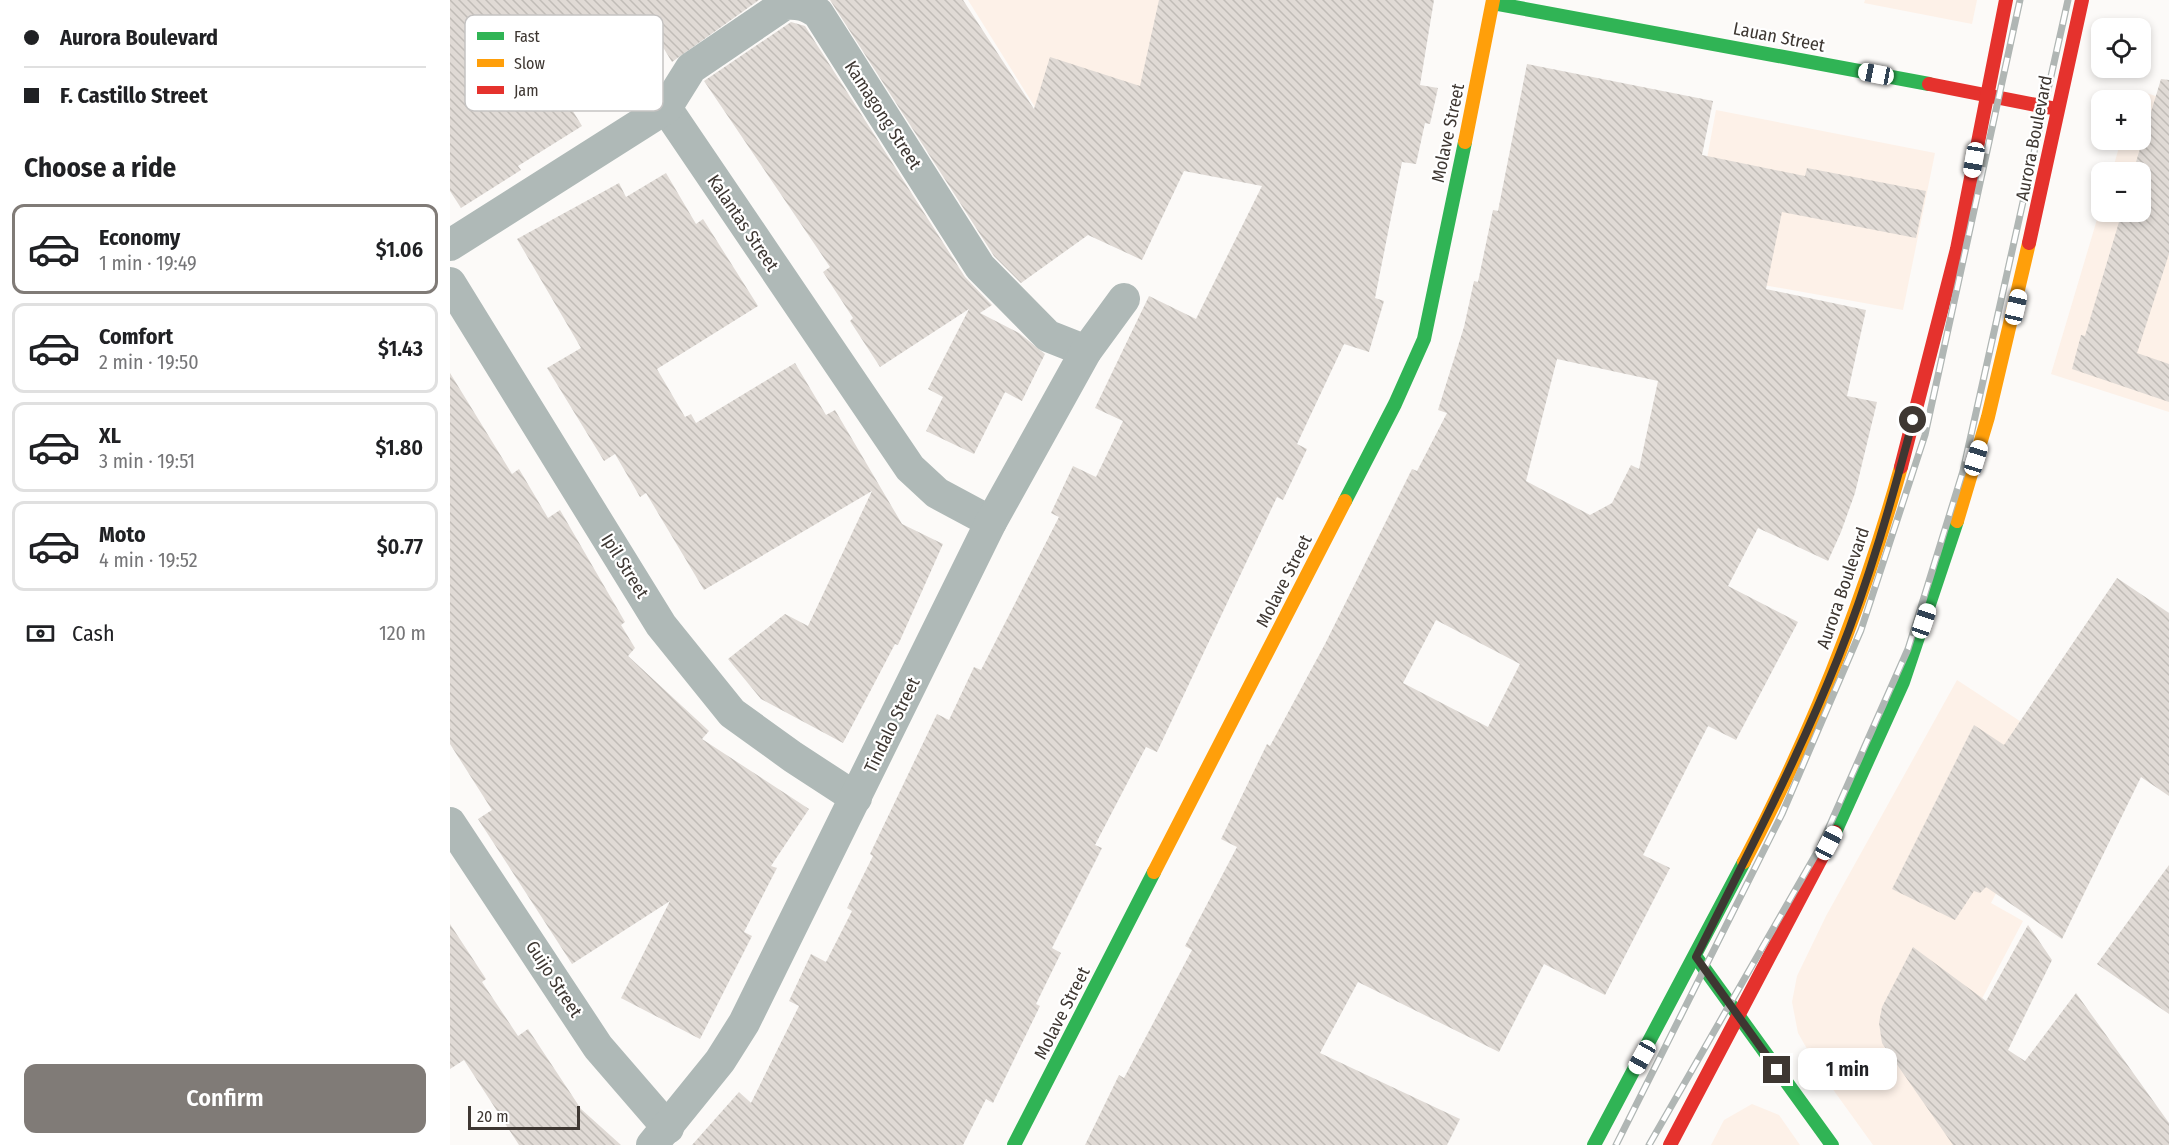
<!DOCTYPE html>
<html lang="en">
<head>
<meta charset="utf-8">
<style>
  body { margin:0; font-family:"Fira Sans Condensed",sans-serif; background:#f6f6f6; color:#202124; height:100vh; display:flex; flex-direction:column; font-size:22px; white-space:nowrap }
  * { box-sizing:border-box; margin:0 }
  p { font-size:20px; color:#757577 }
  .icon { flex:none; width:33px; height:33px; fill:none; stroke:currentColor; stroke-width:2; stroke-linecap:round; stroke-linejoin:round }
  .map { position:relative; flex:1; overflow:hidden }
  .panel { display:flex; flex-direction:column; background:#fff; width:450px }
  .panel>* { flex:none }
  .top-card { display:grid; align-content:center; height:132px; padding:0 24px; background:#fff }
  .controls { position:absolute; left:1641px; top:18px; display:grid; gap:12px }
  .controls a { display:grid; place-items:center; width:60px; height:60px; border-radius:12px; background:#fff; box-shadow:0 3px 9px #0003; font-size:30px }
  .scale { position:absolute; left:18px; bottom:15px; width:112px; box-sizing:border-box; padding-left:6px; border:3px solid #3e3732; border-top:0; font-size:16px; line-height:21px; white-space:nowrap; color:#3e3732; -webkit-text-stroke:4px #fff; paint-order:stroke }
  .end { position:absolute; width:27px; height:27px; margin:-14px; border:8px solid #3e3732; background:#fff; box-shadow:0 0 0 3px #fff }
  .from { border-radius:50% }
  .bubble { position:absolute; height:42px; border-radius:12px; background:#fff; box-shadow:0 3px 9px #0003; font-size:20px; font-weight:600; line-height:42px; text-align:center }
  .car { position:absolute; width:18px; height:36px; margin:-18px -9px; border-radius:8px; box-shadow:0 0 4px 2px #0007; background:linear-gradient(#fff 24%,#345 0 40%,#fff 0 76%,#345 0 86%,#fff 0) }
  .top-card b { display:flex; align-items:center; gap:21px; height:57px; font-size:22px }
  .top-card b+b { border-top:2px solid #e0e0e0 }
  .top-card i { width:15px; height:15px; background:#202124 }
  ul { padding:0; list-style:none }
  li { display:flex; align-items:center; gap:18px; height:90px; margin:0 12px 9px; padding:0 12px; border:3px solid #e0e0e0; border-radius:12px }
  li div { flex:1 }
  li b { display:block; font-size:22px }
  li em { font-style:normal; font-weight:600 }
  li.selected { border-color:#807b77 }
  li>.icon { width:54px; height:54px; stroke-width:1.5 }
  h2 { padding:0 24px; font-size:27px; line-height:72px }
  .pay { display:flex; align-items:center; gap:15px; height:66px; padding:0 24px; font-size:22px }
  .pay p { margin-inline-start:auto }
  .primary-button { display:flex; gap:12px; margin-top:auto; padding:12px 24px }
  .primary-button a { flex:1; height:69px; border-radius:12px; background:#807b77; color:#fff; font-size:24px; font-weight:600; line-height:69px; text-align:center }
  main { display:flex; flex:1; min-height:0 }
  .map>svg:first-child { display:block }
  .built { fill:#fdf1e8 }
  .building { fill:url(#building-back-hatch); fill-rule:evenodd }
  .lines { fill:none; stroke-linecap:round; stroke-linejoin:round }
  .street { stroke:#afb9b7; stroke-width:32 }
  .fast { stroke:#30b455; stroke-width:14 }
  .slow { stroke:#ff9f0a; stroke-width:14 }
  .jam { stroke:#e5322d; stroke-width:14 }
  .rail-casing { stroke:#b0b6b4; stroke-width:7 }
  .rail { stroke:#fff; stroke-width:4.5; stroke-dasharray:14; stroke-linecap:butt }
  .route { stroke:#3e3732; stroke-width:8 }
  .labels { text-anchor:middle; stroke-width:4.5; stroke-linejoin:round; paint-order:stroke }
  .street-label { font-size:18px; fill:#3e3732; stroke:#fff }
  .key { fill:#fff; stroke:#c5c3c2; stroke-width:1.5 }
  .key-label { font-size:16px; fill:#3e3732 }
</style>
</head>
<body>
<main>
<section class="panel">
<div class="top-card">
<b><i class="from"></i>Aurora Boulevard</b>
<b><i></i>F. Castillo Street</b>
</div>
<h2>Choose a ride</h2>
<ul>
<li class="selected"><svg class="icon" aria-label="car" viewBox="0 0 24 24"><path d="M5 17H2v-5l4-1 3-4h7l3 4 3 1v5h-3M9 17h6M6 11h13"/><circle cx="7" cy="17" r="2"/><circle cx="17" cy="17" r="2"/></svg><div><b>Economy</b><p>1 min · 19:49</p></div><em>$1.06</em></li>
<li><svg class="icon" aria-label="car" viewBox="0 0 24 24"><path d="M5 17H2v-5l4-1 3-4h7l3 4 3 1v5h-3M9 17h6M6 11h13"/><circle cx="7" cy="17" r="2"/><circle cx="17" cy="17" r="2"/></svg><div><b>Comfort</b><p>2 min · 19:50</p></div><em>$1.43</em></li>
<li><svg class="icon" aria-label="car" viewBox="0 0 24 24"><path d="M5 17H2v-5l4-1 3-4h7l3 4 3 1v5h-3M9 17h6M6 11h13"/><circle cx="7" cy="17" r="2"/><circle cx="17" cy="17" r="2"/></svg><div><b>XL</b><p>3 min · 19:51</p></div><em>$1.80</em></li>
<li><svg class="icon" aria-label="car" viewBox="0 0 24 24"><path d="M5 17H2v-5l4-1 3-4h7l3 4 3 1v5h-3M9 17h6M6 11h13"/><circle cx="7" cy="17" r="2"/><circle cx="17" cy="17" r="2"/></svg><div><b>Moto</b><p>4 min · 19:52</p></div><em>$0.77</em></li>
</ul>
<div class="pay"><svg class="icon" aria-label="cash" viewBox="0 0 24 24"><path d="M3 7h18v10H3z"/><circle cx="12" cy="12" r="2"/></svg>Cash<p>120 m</p></div>
<div class="primary-button"><a>Confirm</a></div>
</section>
<div class="map">
<svg width="1719" height="1145" viewBox="0 0 1719 1145">
  <defs>
    <pattern id="building-back-hatch" width="6" height="6" patternUnits="userSpaceOnUse" patternTransform="scale(1.5)"><rect width="6" height="6" fill="#e0dad5"/><path d="M-1 5l2 2M0 0l6 6M5-1l2 2" fill="none" stroke="#c1bcb7"/></pattern>
  </defs>
  <rect width="100%" height="100%" fill="#fcfaf8"/>
  <!-- built -->
  <g class="built">
    <path d="M518,0H783L633,184Z"/>
    <path d="M1415,0H1527L1522,24L1414,3Z"/>
    <path d="M1686,90L1719,100V412L1601,374L1651,206L1652,212H1690V172H1662L1671,140H1690V100H1683Z"/>
    <path d="M1266,110L1485,153L1453,310L1236,271Z"/>
    <path d="M1507,680L1619,753L1541,903L1573,921L1525,1012L1619,1145H1423L1369,1070L1348,1033L1342,1002L1347,976L1376,916Z"/>
    <path d="M1302,1104L1329,1115L1350,1145H1261L1274,1120Z"/>
  </g>
  <!-- building -->
  <g class="building">
    <path d="M0,0H309L222,62L211,44L118,103L132,126L68,166L71,170L11,208L0,191Z"/>
    <path d="M380,0H513L584,109L600,57L690,86L709,0H984L970,85L988,88L980,124L975,123L966,164L952,162L925,298L934,301L919,352L894,344L847,444L857,449L833,500L827,497L707,752L696,747L645,845L652,848L602,948L611,953L586,1004L590,1006L543,1103L536,1099L513,1145H242L289,1092L301,1103L349,1006L339,1001L361,954L376,962L402,911L397,908L423,856L420,854L487,714L499,720L524,667L531,670L609,517L601,513L623,466L646,477L673,421L645,408L699,296L746,319L812,186L734,171L692,260L638,235L571,283L544,256Z"/>
    <path d="M341,22L355,26L515,277L542,305L530,313L569,333L595,354L572,401L555,392L524,454L476,431L493,397L478,389L519,309L430,367L400,321L403,318L373,272L380,267L254,81Z"/>
    <path d="M1077,64L1263,101L1252,155L1355,176L1357,168L1476,191L1466,238L1332,212L1316,289L1416,310L1397,396L1427,402L1405,493L1391,532L1378,561L1308,528L1278,586L1348,622L1286,740L1258,726L1193,855L1220,868L1155,995L1094,964L1049,1052L908,982L870,1053L1010,1119L997,1145H635L669,1075L674,1078L742,950L735,946L787,847L771,839L817,744L820,746L875,644L962,469L967,471L997,413L988,410L1014,327L1024,281L1028,282L1043,210L1048,211ZM1107,359L1208,381L1189,469L1181,465L1162,503L1140,515L1076,481ZM986,620L1070,664L1038,727L953,683Z"/>
    <path d="M1711,79L1719,80V254L1687,353L1719,364V402L1622,369L1631,335L1635,336L1672,212H1690V172H1683Z"/>
    <path d="M216,173L246,224L253,219L308,306L207,369L235,417L241,414L246,423L345,363L376,415L385,410L452,524L493,544L448,645L445,644L393,743L311,699L278,659L335,614L358,626L422,491L254,590L196,493L190,497L165,454L154,461L97,368L131,348L67,239L169,183L176,197Z"/>
    <path d="M0,373L62,474L69,469L98,518L110,510L175,622L171,625L185,648L178,656L259,731L252,739L359,809L321,866L327,868L294,932L302,936L250,1039L171,998L220,901L122,964L28,819L42,810L0,744Z"/>
    <path d="M1667,578L1719,613V796L1691,777L1612,939L1536,887L1530,893L1524,891L1505,920L1442,889L1524,725L1554,745Z"/>
    <path d="M1719,865V1014L1647,964Z"/>
    <path d="M0,924L36,979L32,982L68,1036L78,1029L131,1109L171,1145H69L14,1060L0,1069Z"/>
    <path d="M1578,925L1602,960L1558,1050L1575,1061L1626,993L1719,1123V1145H1503L1432,1043L1429,1023L1432,1007L1463,947L1536,1001Z"/>
  </g>
  <g class="lines">
    <!-- street -->
    <g class="street">
      <path d="M216,108L460,468L487,493L541,522"/>
      <path d="M0,245L216,108L241,68L335,4C349,3 356,5 368,13L530,267L598,336L636,351"/>
      <path d="M0,283L211,625L282,713L343,757L406,798"/>
      <path d="M0,823L148,1047L218,1128"/>
      <path d="M202,1145L270,1061L294,1023L541,522L636,351L674,299"/>
    </g>
    <!-- fast -->
    <g class="fast">
      <path d="M1043,3L1479,84"/>
      <path d="M895,501L945,404L974,339L1015,142"/>
      <path d="M1385,832L1453,682L1507,521"/>
      <path d="M1246,957L1382,1145"/>
      <path d="M564,1145L704,872"/>
      <path d="M1144,1145L1294,862"/>
    </g>
    <!-- slow -->
    <g class="slow">
      <path d="M1015,142L1043,0"/>
      <path d="M1507,521L1538,417L1579,243"/>
      <path d="M1294,862C1361,736 1413,604 1451,467"/>
      <path d="M704,872L895,501"/>
    </g>
    <!-- jam -->
    <g class="jam">
      <path d="M1479,84L1607,109"/>
      <path d="M1579,243L1632,0"/>
      <path d="M1451,467L1507,249L1556,0"/>
      <path d="M1220,1145L1385,832"/>
    </g>
    <!-- rail casing -->
    <g class="rail-casing">
      <g id="rail">
        <path d="M1166,1145L1332,814L1411,630L1475,435L1570,0"/>
        <path d="M1199,1145L1370,847L1458,649L1513,471L1618,0"/>
      </g>
    </g>
    <!-- rail -->
    <use href="#rail" class="rail"/>
  </g>
  <g class="lines">
    <!-- route -->
    <path class="route" d="M1327,1070L1246,957C1295,859 1347,761 1388,658C1419,581 1442,500 1463,420"/>
  </g>
  <g class="labels">
    <!-- street labels -->
    <g class="street-label">
      <text transform="translate(1329 37) rotate(11)" y="6">Lauan Street</text>
      <text transform="translate(433 115) rotate(57)" y="6">Kamagong Street</text>
      <text transform="translate(998 133) rotate(-78)" y="6">Molave Street</text>
      <text transform="translate(1584 138) rotate(-79)" y="6">Aurora Boulevard</text>
      <text transform="translate(293 223) rotate(56)" y="6">Kalantas Street</text>
      <text transform="translate(175 566) rotate(58)" y="6">Ipil Street</text>
      <text transform="translate(834 581) rotate(-63)" y="6">Molave Street</text>
      <text transform="translate(1393 588) rotate(-71)" y="6">Aurora Boulevard</text>
      <text transform="translate(442 725) rotate(-64)" y="6">Tindalo Street</text>
      <text transform="translate(104 979) rotate(57)" y="6">Guijo Street</text>
      <text transform="translate(612 1013) rotate(-63)" y="6">Molave Street</text>
    </g>
  </g>
  <!-- legend -->
  <rect x="15" y="15" width="198" height="96" rx="9" class="key"/>
  <rect x="27" y="32" width="27" height="8" fill="#30b455"/>
  <rect x="27" y="59" width="27" height="8" fill="#ff9f0a"/>
  <rect x="27" y="86" width="27" height="8" fill="#e5322d"/>
  <g class="key-label">
    <text x="64" y="42">Fast</text>
    <text x="64" y="69">Slow</text>
    <text x="64" y="96">Jam</text>
  </g>
</svg>
<div class="controls">
<a><svg class="icon" aria-label="locate" viewBox="0 0 24 24"><circle cx="12" cy="12" r="6"/><path d="M12 2v4M12 18v4M2 12h4M18 12h4"/></svg></a>
<a>+</a>
<a>−</a>
</div>
<div class="scale">20 m</div>
<i class="end from" style="left:1463px;top:420px"></i>
<i class="end" style="left:1327px;top:1070px"></i>
<div class="bubble" style="left:1348px;top:1048px;width:99px">1 min</div>
<i class="car" style="left:1426px;top:74px;rotate:281deg"></i>
<i class="car" style="left:1524px;top:160px;rotate:190deg"></i>
<i class="car" style="left:1566px;top:307px;rotate:13deg"></i>
<i class="car" style="left:1526px;top:458px;rotate:17deg"></i>
<i class="car" style="left:1474px;top:621px;rotate:19deg"></i>
<i class="car" style="left:1379px;top:843px;rotate:28deg"></i>
<i class="car" style="left:1192px;top:1057px;rotate:209deg"></i>
</div>
</main>
</body>
</html>
